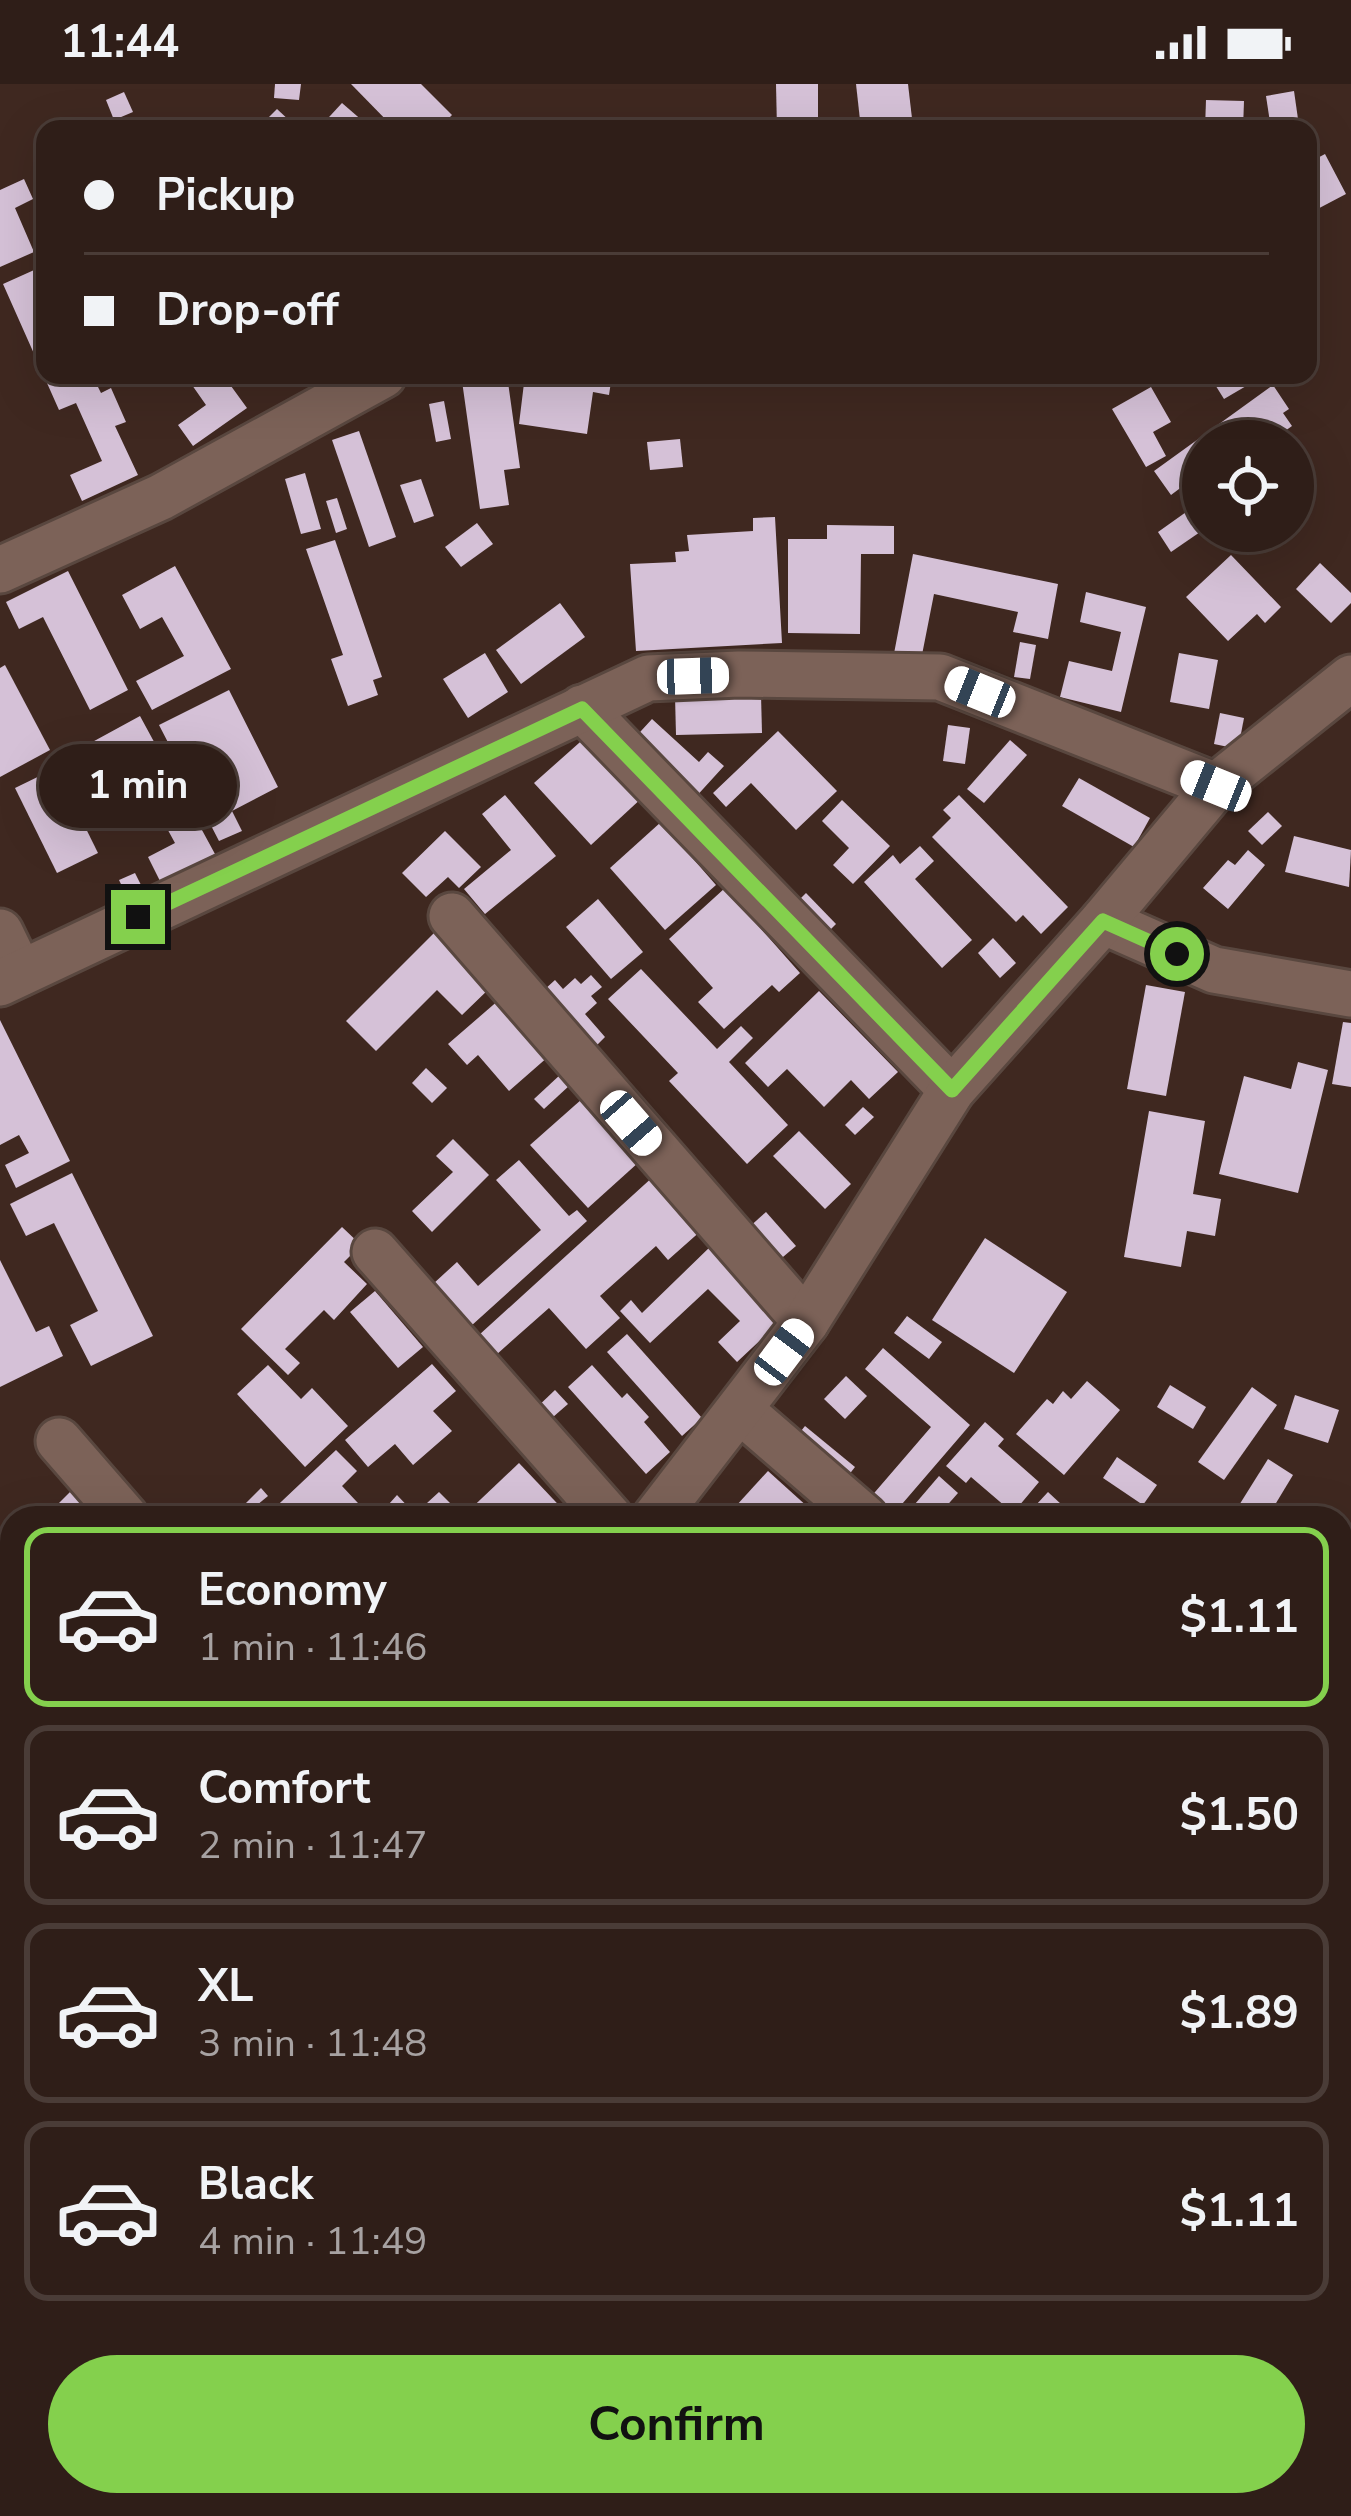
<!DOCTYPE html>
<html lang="en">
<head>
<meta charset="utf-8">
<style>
  body { margin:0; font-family:"Nunito Sans",sans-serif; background:#372721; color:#f1f3f6; height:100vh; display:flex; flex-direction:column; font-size:45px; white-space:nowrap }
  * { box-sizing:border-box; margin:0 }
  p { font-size:39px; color:#a7a2a2 }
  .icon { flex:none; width:66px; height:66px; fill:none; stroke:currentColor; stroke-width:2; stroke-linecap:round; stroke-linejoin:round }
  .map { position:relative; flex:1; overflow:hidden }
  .sheet { position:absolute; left:0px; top:1422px; width:1353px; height:1011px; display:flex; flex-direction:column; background:#2f1e18; border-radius:36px 36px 0 0; box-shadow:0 12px 48px #0002,0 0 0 3px #4a3c37 }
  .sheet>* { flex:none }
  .banner { position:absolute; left:36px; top:36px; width:1281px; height:264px; border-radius:24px; box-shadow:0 12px 48px #0002,0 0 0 3px #4a3c37; display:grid; align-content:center; height:264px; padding:0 48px; background:#2f1e18 }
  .buttons { position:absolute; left:1182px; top:336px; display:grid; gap:24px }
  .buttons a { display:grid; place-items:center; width:132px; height:132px; border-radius:50%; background:#2f1e18; box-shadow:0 12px 48px #0002,0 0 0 3px #4a3c37; font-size:60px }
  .end { position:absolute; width:54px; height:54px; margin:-27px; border:15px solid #84d04d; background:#111; box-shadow:0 0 0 6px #111 }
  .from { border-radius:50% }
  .bubble { position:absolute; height:84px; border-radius:42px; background:#2f1e18; box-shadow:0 12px 48px #0002,0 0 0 3px #4a3c37; font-size:39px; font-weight:700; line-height:84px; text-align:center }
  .car { position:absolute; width:36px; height:72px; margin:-36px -18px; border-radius:15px; box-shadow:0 0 9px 3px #0007; background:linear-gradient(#fff 24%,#345 0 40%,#fff 0 76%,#345 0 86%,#fff 0) }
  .banner b { display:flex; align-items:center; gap:42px; height:114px; font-size:45px }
  .banner b+b { border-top:3px solid #4a3c37 }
  .banner i { width:30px; height:30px; background:#f1f3f6 }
  ul { padding:21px 0 0; list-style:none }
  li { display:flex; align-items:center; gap:36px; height:180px; margin:0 24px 18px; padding:0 24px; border:6px solid #4a3c37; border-radius:24px }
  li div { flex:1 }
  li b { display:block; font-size:45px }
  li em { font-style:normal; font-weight:700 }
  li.current { border-color:#84d04d }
  li>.icon { width:108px; height:108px; stroke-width:1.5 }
  .primary-button { display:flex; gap:24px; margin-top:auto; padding:24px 48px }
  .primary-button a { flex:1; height:138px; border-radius:72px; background:#84d04d; color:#111; font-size:48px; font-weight:700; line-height:138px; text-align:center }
  .status { display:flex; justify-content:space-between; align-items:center; height:84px; padding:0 60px; background:#2f1e18; direction:ltr }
  .status svg { height:33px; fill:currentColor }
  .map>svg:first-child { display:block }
  .building { fill:#d5c1d7 }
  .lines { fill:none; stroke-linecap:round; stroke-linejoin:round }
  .street-casing { stroke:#59473f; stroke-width:51 }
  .street { stroke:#7c6258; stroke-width:45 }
  .route { stroke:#84d04d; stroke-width:15 }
</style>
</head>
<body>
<div class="status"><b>11:44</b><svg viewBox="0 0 49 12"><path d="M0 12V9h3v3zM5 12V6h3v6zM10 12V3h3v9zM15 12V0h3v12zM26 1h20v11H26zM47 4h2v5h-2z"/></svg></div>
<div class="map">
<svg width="1351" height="2432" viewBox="0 0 1351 2432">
  <rect width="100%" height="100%" fill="#3f2820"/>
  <!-- building -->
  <g class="building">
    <path d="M275,0H301L299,16L274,14Z"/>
    <path d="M351,0H421L452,31L438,45H395Z"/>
    <path d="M776,0H818V45H777Z"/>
    <path d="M856,0H908L913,43L861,45Z"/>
    <path d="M1294,7L1299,42L1271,45L1266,12Z"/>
    <path d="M124,8L133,28L114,36L106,16Z"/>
    <path d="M1206,16L1244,17L1243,45H1205Z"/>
    <path d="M342,19L372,45H318Z"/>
    <path d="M277,25L292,39L286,45H269L263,39Z"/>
    <rect x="715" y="36" width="41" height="9"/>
    <path d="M1312,48L1320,65L1308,71V50Z"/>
    <path d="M1325,70L1346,110L1308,130V98L1313,95L1308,79Z"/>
    <path d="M24,95L33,115L15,124L34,168L0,183V106Z"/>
    <path d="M43,182L45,291H92L101,309L111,304L126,338L115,342L138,391L82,417L70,391L102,377L76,319L59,326L3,200Z"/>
    <path d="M185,291H223L247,324L193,362L178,341L206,321Z"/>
    <path d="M479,291H507L520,384L504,386L509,421L480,425L462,297L479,295Z"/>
    <path d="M525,291H612L609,311L593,308L587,350L519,340Z"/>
    <path d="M1089,291H1115L1095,302Z"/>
    <path d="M1209,291H1248L1253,298L1224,315Z"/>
    <path d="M1273,301L1289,325L1283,329L1292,342L1271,357H1259L1254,351L1245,357H1203V387L1171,411L1154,387Z"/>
    <path d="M1151,303L1171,338L1153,348L1166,372L1146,383L1112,325Z"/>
    <path d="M444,317L451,355L436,358L429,320Z"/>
    <path d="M359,347L396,453L369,463L332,356Z"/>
    <path d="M680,355L683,383L650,386L647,358Z"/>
    <path d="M305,389L321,445L301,450L285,395Z"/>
    <path d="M421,395L434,432L414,439L400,401Z"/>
    <path d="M337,414L347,445L336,449L326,417Z"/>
    <path d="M1203,416V446L1171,468L1158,448Z"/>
    <path d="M775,433L782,559L636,567L630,480L676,478L675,468L689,467L687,451L753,447V434Z"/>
    <path d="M477,439L493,460L461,483L445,463Z"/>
    <path d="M827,441L894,442V470H861L860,550L788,549V455H827Z"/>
    <path d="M335,456L382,593L373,596L378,611L348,622L331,575L343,571L306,465Z"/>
    <path d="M913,470L1058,500L1048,555L1013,548L1018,528L934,510L919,586L892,580Z"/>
    <path d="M1231,471L1281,523L1265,539L1257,530L1228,557L1186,513Z"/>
    <path d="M1320,479L1351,509V519L1331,539L1296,505Z"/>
    <path d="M175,482L231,585L152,626L136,597L184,572L162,533L140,545L122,511Z"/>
    <path d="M68,487L128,606L90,626L43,533L19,545L6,518Z"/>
    <path d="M1086,508L1146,523L1121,628L1060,613L1069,577L1112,587L1121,548L1080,538Z"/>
    <path d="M560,519L585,553L521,600L496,566Z"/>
    <path d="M1020,558L1036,561L1030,595L1014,593Z"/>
    <path d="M485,569L508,608L468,634L443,595Z"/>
    <path d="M1179,569L1218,576L1209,625L1170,618Z"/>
    <path d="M5,581L50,666L0,693V584Z"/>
    <path d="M229,606L278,703L232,727L242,747L219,757L159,641Z"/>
    <path d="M761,611L762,649L676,651L675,612Z"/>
    <path d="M1220,629L1244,634L1238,665L1214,660Z"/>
    <path d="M140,632L215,770L161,799L148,773L175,759L128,673L100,689L85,662Z"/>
    <path d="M652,635L699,678L708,668L724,682L693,716L630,659Z"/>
    <path d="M948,641L970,644L965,680L943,677Z"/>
    <path d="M778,647L837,707L796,746L751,699L726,723L713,709Z"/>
    <path d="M588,651L644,712L591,761L534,699Z"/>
    <path d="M1010,656L1027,671L984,719L967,705Z"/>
    <path d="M56,684L98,769L57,789L15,704Z"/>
    <path d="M1079,694L1150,734L1134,763L1062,722Z"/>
    <path d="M505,711L556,772L485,830L464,805L511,766L482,730Z"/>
    <path d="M959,711L1068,823L1041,850L1023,831L1016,838L932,753L951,734L943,726Z"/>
    <path d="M842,716L890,762L853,800L833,781L849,764L822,737Z"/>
    <path d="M1268,728L1282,742L1262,761L1248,747Z"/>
    <path d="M661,738L716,801L665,846L610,784Z"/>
    <path d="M445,747L481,783L459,804L448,793L426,813L402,789Z"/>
    <path d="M1294,752L1351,766L1349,803L1285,788Z"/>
    <path d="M920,762L934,777L915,795L972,856L942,884L864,798L893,771L900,780Z"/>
    <path d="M1248,766L1265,781L1228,825L1203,804L1228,776L1235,781Z"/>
    <path d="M135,789L146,811L130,819L119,796Z"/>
    <path d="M725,804L800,889L779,908L772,901L724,945L698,918L713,904L669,855Z"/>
    <path d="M806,809L836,840L827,849L797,818Z"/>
    <path d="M598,815L643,868L611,895L566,843Z"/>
    <path d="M436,847L492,902L462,931L437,906L376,967L346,937Z"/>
    <path d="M993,854L1016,879L1000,894L978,869Z"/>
    <path d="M641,885L717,965L741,942L753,954L729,978L788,1041L747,1080L669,997L678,989L608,915Z"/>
    <path d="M591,891L602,903L591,912L597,919L585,930L605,953L595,963L544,906L555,896L563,905L575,894L581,900Z"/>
    <path d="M1146,901L1185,908L1166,1012L1127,1005Z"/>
    <path d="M819,907L898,988L869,1015L851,996L824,1023L787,985L768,1003L745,979Z"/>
    <path d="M500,915L549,972L509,1007L478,971L467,981L448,960Z"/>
    <path d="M0,936L70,1077L16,1104L5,1081L29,1069L19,1051L0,1061Z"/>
    <path d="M1343,938L1351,939V1003L1332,1000Z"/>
    <path d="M1298,978L1328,986L1298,1109L1219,1090L1244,992L1291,1005Z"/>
    <path d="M426,984L447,1004L432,1019L412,999Z"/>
    <path d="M561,990L570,1001L544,1025L534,1015Z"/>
    <path d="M582,1015L639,1078L588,1124L530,1061Z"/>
    <path d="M863,1023L874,1033L855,1051L845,1041Z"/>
    <path d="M1149,1027L1205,1037L1193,1110L1221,1115L1215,1152L1187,1147L1181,1183L1124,1173Z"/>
    <path d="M799,1047L851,1100L825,1125L773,1072Z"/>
    <path d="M453,1055L489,1091L432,1148L412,1127L453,1088L436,1072Z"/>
    <path d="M519,1076L569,1132L577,1126L587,1137L471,1242L433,1200L457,1178L478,1202L541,1146L496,1096Z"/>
    <path d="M72,1089L153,1252L91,1282L70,1241L98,1227L54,1139L26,1152L10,1120Z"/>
    <path d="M655,1091L703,1145L668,1176L656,1162L600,1212L620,1234L586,1265L549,1224L496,1271L479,1251Z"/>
    <path d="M766,1128L796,1162L777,1178L747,1145Z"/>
    <path d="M342,1143L361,1161L344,1178L367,1200L334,1236L324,1226L285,1265L300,1279L288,1291L241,1245Z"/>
    <path d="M985,1154L1067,1208L1014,1289L932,1236Z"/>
    <path d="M713,1160L784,1234L737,1278L718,1258L740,1237L708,1205L650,1259L620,1227L631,1216L642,1229Z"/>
    <path d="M0,1176L36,1248L49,1242L63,1272L0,1303Z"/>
    <path d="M375,1207L423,1263L398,1284L350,1228Z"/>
    <path d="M907,1232L942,1258L929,1275L894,1249Z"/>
    <path d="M627,1250L702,1334L682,1352L607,1268Z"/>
    <path d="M883,1264L970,1341L890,1434L869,1415L931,1343L865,1285Z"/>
    <path d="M432,1280L456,1307L433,1327L452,1347L413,1381L395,1360L368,1383L345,1356Z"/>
    <path d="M268,1281L301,1315L312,1304L348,1342L305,1383L237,1310Z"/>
    <path d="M592,1281L622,1314L627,1309L649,1333L644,1338L670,1368L646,1390L568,1303Z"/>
    <path d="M846,1292L867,1312L845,1335L824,1315Z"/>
    <path d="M1087,1297L1120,1326L1064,1391L1016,1350L1047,1315L1053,1320L1063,1307L1071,1315Z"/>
    <path d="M1170,1301L1206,1323L1193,1345L1157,1323Z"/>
    <path d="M1252,1303L1277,1321L1224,1396L1198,1378Z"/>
    <path d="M555,1306L568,1320L545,1340L533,1327Z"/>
    <path d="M1295,1311L1339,1326L1328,1359L1284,1345Z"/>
    <path d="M985,1338L1004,1355L998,1362L1039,1398L1013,1429L971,1393L966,1399L946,1382Z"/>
    <path d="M805,1342L855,1383L844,1397L793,1357Z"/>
    <path d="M336,1366L357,1387L342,1402L372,1434H264Z"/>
    <path d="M1117,1373L1157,1401L1143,1421L1103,1394Z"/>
    <path d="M1268,1375L1293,1391L1267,1434H1231Z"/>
    <path d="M519,1379L571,1434H461Z"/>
    <path d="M768,1387L820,1434H725Z"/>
    <path d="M939,1392L958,1409L936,1434H903Z"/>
    <path d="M74,1404L103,1434H44Z"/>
    <path d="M261,1404L268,1412L241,1434L236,1429Z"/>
    <path d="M439,1408L457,1426L448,1434H402L389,1420L397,1411L415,1430Z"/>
    <path d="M1048,1408L1076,1434H1024Z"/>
    <path d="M0,1462L12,1475V1576L0,1588Z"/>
    <path d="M0,1645L12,1656L0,1668Z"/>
    <path d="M12,1673V1800L0,1786V1684Z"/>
    <path d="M1341,1748L1347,1754L1351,1751L1348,1796L1341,1788Z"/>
    <path d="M12,1845V1912L3,1921L0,1856Z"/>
    <path d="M0,2282L12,2290V2409L0,2401Z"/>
    <path d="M1341,2348L1351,2351L1348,2393L1341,2391Z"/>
    <path d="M199,2421H211L229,2432H192Z"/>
    <path d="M274,2421H308L301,2432H267Z"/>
    <path d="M866,2421H996L1010,2432H874L864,2424Z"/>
    <path d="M1182,2421H1242L1257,2432H1174Z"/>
  </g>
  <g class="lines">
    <!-- street casing -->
    <g class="street-casing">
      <g id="street">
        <path d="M0,486L161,413L383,291"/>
        <path d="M582,624L952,1006"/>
        <path d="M452,832L806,1238"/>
        <path d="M1103,837L1214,886L1351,910"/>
        <path d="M0,848L20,889"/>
        <path d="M0,899L648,594L739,590L940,593L1216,702"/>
        <path d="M375,1168L610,1434"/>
        <path d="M740,1326L865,1434"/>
        <path d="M59,1357L126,1434"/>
        <path d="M655,1434L806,1238L952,1006L1103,837L1216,702L1351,594"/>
        <path d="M1341,1487L1351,1482"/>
        <path d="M1341,1571L1351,1583"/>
        <path d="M0,2090L12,2079"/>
      </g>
    </g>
    <!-- street -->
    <use href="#street" class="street"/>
  </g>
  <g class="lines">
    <!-- route -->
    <path class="route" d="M138,833L582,625L952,1006L1103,837L1177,870"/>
  </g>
</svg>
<div class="buttons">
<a><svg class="icon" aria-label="locate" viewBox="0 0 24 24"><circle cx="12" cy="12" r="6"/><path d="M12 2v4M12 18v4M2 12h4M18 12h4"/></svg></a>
</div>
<i class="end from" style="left:1177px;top:870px"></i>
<i class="end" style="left:138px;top:833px"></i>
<div class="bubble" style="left:39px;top:660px;width:198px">1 min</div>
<i class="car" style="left:693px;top:592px;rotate:88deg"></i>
<i class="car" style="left:980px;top:608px;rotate:292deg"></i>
<i class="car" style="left:1216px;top:702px;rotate:292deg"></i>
<i class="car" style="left:631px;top:1039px;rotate:139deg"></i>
<i class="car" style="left:784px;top:1268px;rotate:37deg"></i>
<div class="banner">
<b><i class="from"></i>Pickup</b>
<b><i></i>Drop-off</b>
</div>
<section class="sheet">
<ul>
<li class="current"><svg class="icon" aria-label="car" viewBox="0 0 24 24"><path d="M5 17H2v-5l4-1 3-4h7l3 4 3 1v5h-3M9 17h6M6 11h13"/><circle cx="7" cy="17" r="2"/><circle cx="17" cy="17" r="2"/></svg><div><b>Economy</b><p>1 min · 11:46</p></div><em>$1.11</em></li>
<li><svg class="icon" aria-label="car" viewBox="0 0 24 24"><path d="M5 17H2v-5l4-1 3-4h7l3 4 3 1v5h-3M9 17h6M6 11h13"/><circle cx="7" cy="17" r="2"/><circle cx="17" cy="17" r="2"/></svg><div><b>Comfort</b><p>2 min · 11:47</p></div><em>$1.50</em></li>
<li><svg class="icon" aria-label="car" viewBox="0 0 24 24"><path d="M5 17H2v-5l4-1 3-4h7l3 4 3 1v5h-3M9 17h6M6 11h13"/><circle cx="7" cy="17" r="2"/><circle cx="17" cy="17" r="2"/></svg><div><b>XL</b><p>3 min · 11:48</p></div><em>$1.89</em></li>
<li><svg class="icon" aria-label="car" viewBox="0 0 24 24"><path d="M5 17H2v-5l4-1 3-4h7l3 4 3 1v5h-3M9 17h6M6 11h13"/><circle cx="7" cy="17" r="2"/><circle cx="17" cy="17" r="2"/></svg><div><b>Black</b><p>4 min · 11:49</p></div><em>$1.11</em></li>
</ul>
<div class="primary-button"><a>Confirm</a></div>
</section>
</div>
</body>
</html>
